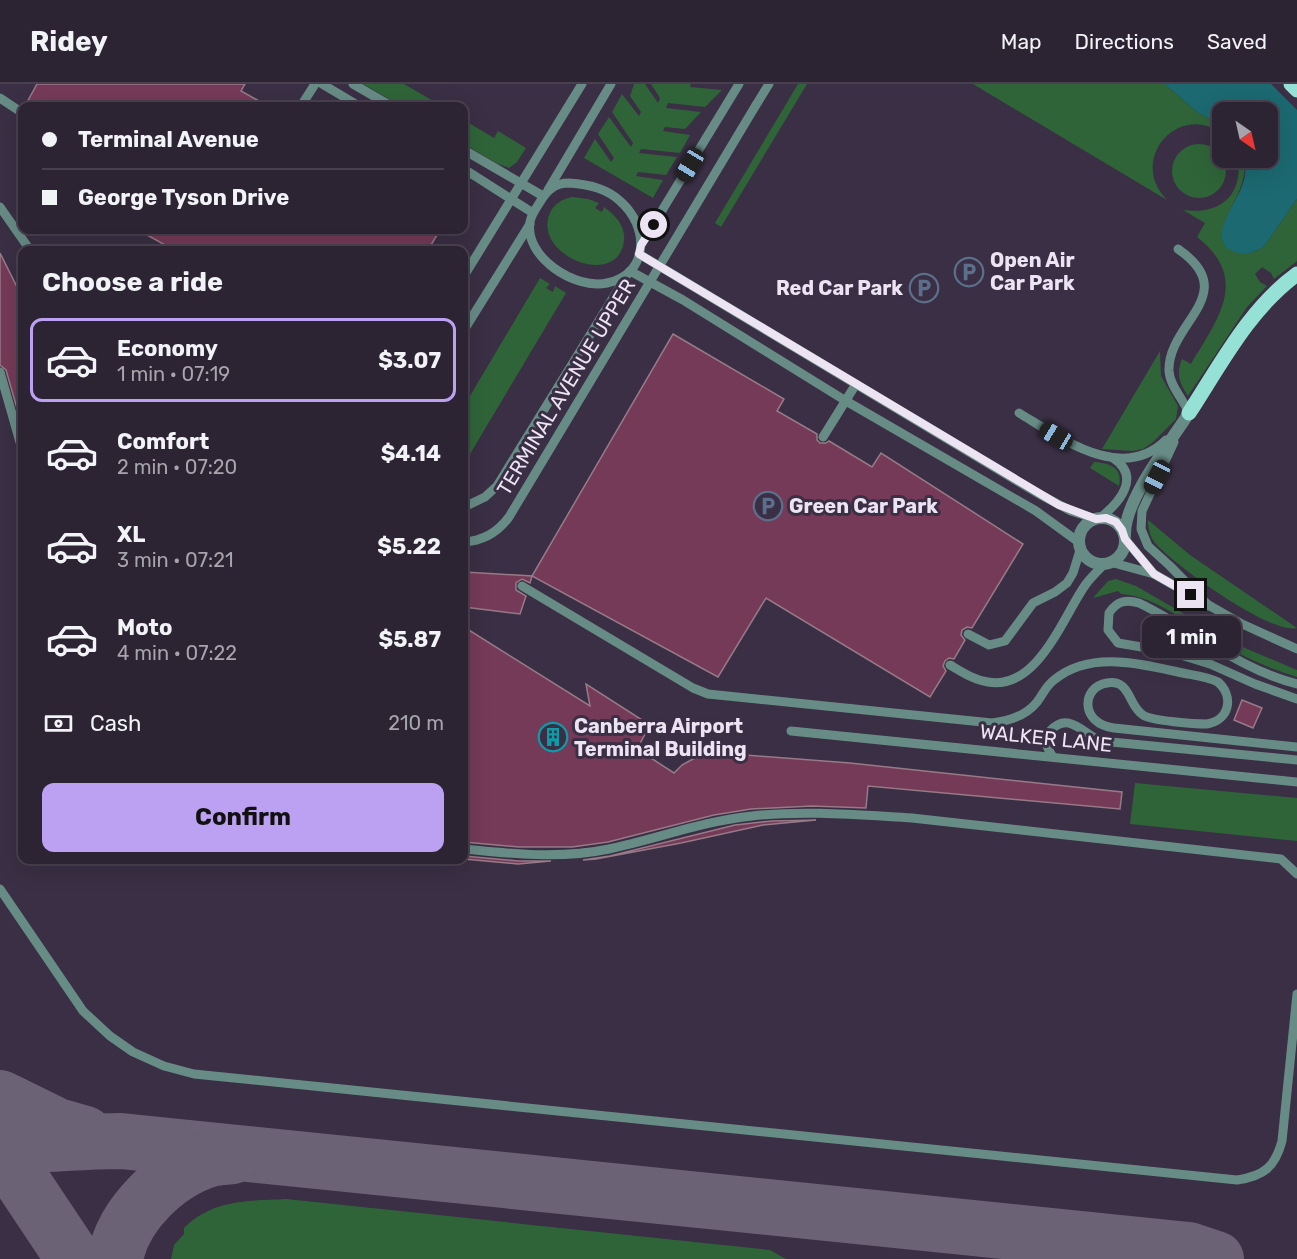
<!DOCTYPE html>
<html lang="en">
<head>
<meta charset="utf-8">
<style>
  body { margin:0; font-family:Rubik,sans-serif; background:#342b3b; color:#f1f3f6; height:100vh; display:flex; flex-direction:column; font-size:22px; white-space:nowrap }
  * { box-sizing:border-box; margin:0 }
  p { font-size:20px; color:#a6a4ac }
  .icon { flex:none; width:33px; height:33px; fill:none; stroke:currentColor; stroke-width:2; stroke-linecap:round; stroke-linejoin:round }
  .map { position:relative; flex:1; overflow:hidden }
  .panel { position:absolute; left:18px; top:162px; width:450px; height:618px; display:flex; flex-direction:column; background:#2c2333; border-radius:12px; box-shadow:0 6px 24px #0002,0 0 0 2px #48404e }
  .panel>* { flex:none }
  .guide { position:absolute; left:18px; top:18px; width:450px; height:132px; border-radius:12px; box-shadow:0 6px 24px #0002,0 0 0 2px #48404e; display:grid; align-content:center; height:132px; padding:0 24px; background:#2c2333 }
  .needle { width:39px; rotate:146deg }
  .tools { position:absolute; left:1212px; top:18px; display:grid; gap:12px }
  .tools a { display:grid; place-items:center; width:66px; height:66px; border-radius:12px; background:#2c2333; box-shadow:0 6px 24px #0002,0 0 0 2px #48404e; font-size:30px }
  .end { position:absolute; width:27px; height:27px; margin:-14px; border:8px solid #ece4f2; background:#111; box-shadow:0 0 0 3px #111 }
  .from { border-radius:50% }
  .bubble { position:absolute; height:42px; border-radius:12px; background:#2c2333; box-shadow:0 6px 24px #0002,0 0 0 2px #48404e; font-size:20px; font-weight:700; line-height:42px; text-align:center }
  .car { position:absolute; width:18px; height:36px; margin:-18px -9px; border-radius:8px; box-shadow:0 0 4px 2px #0007; background:linear-gradient(#222 24%,#8ab4d8 0 40%,#222 0 76%,#8ab4d8 0 86%,#222 0) }
  .guide b { display:flex; align-items:center; gap:21px; height:57px; font-size:22px }
  .guide b+b { border-top:2px solid #48404e }
  .guide i { width:15px; height:15px; background:#f1f3f6 }
  ul { padding:0; list-style:none }
  li { display:flex; align-items:center; gap:18px; height:84px; margin:0 12px 9px; padding:0 12px; border:3px solid transparent; border-radius:12px }
  li div { flex:1 }
  li b { display:block; font-size:22px }
  li em { font-style:normal; font-weight:700 }
  li.on { border-color:#bca0f2 }
  li>.icon { width:54px; height:54px; stroke-width:1.5 }
  h2 { padding:0 24px; font-size:27px; line-height:72px }
  .pay { display:flex; align-items:center; gap:15px; height:66px; padding:0 24px; font-size:22px }
  .pay p { margin-inline-start:auto }
  .primary-button { display:flex; gap:12px; margin-top:auto; padding:12px 24px }
  .primary-button a { flex:1; height:69px; border-radius:12px; background:#bca0f2; color:#111; font-size:24px; font-weight:700; line-height:69px; text-align:center }
  header { display:flex; align-items:center; gap:36px; box-sizing:border-box; height:84px; padding:0 30px; background:#2c2333; border-bottom:2px solid #48404e }
  header strong { font-size:28px }
  nav { display:flex; gap:33px; margin-inline-start:auto; font-size:21px }
  .map>svg:first-child { display:block }
  .green { fill:#2f6438 }
  .water { fill:#1c6971 }
  .lines { fill:none; stroke-linecap:round; stroke-linejoin:round }
  .taxiway { stroke:#6c6275; stroke-width:56 }
  .building { fill:#753a58; stroke:#977a87; stroke-width:1.5 }
  .service { stroke:#678b85; stroke-width:9 }
  .minor { stroke:#678b85; stroke-width:12 }
  .primary { stroke:#96e1d5; stroke-width:15 }
  .service-bridge { stroke:#678b85; stroke-width:9 }
  .route { stroke:#ece4f2; stroke-width:8 }
  .labels { text-anchor:middle; stroke-width:6; stroke-linejoin:round; paint-order:stroke }
  .poi-label { font-size:20px; font-weight:bold; fill:#ece4f2; stroke:#3a2f44; text-anchor:start }
  .street-label { font-size:20px; fill:#ece4f2; stroke:#3a2f44 }
</style>
</head>
<body>
<header>
<strong>Ridey</strong>
<nav><a>Map</a><a>Directions</a><a>Saved</a></nav>
</header>
<div class="map">
<svg width="1297" height="1175" viewBox="0 0 1297 1175">
  <rect width="100%" height="100%" fill="#3a2f44"/>
  <!-- green -->
  <g class="green">
    <path d="M363,0H404L442,22H401Z"/>
    <path d="M634,0H645L658,19L660,14L651,0H691L690,3L722,6L705,23L668,19L666,24L701,28L685,45L665,43L663,47L690,51L680,69L641,65L639,69L677,73L666,91L638,88L636,92L663,96L653,114L584,74L595,55L611,78L614,74L598,50L609,33L631,63L633,59L612,28L622,10L639,32L641,28L630,12Z"/>
    <path d="M798,0H807L721,143L715,139Z"/>
    <path d="M973,0H1165L1197,28L1222,42V50C1179,17 1127,76 1167,116Z"/>
    <path d="M464,36L494,54L498,47L526,64L517,78L509,84L496,79L464,60Z"/>
    <circle cx="1199" cy="87" r="27"/>
    <path d="M1238,74H1244C1250,108 1216,134 1224,158C1239,170 1248,174 1265,161L1297,115V177L1274,195L1271,189L1262,183L1255,190L1260,198L1267,202L1247,223L1188,312C1179,298 1176,290 1182,275L1191,280C1217,236 1251,195 1197,153L1205,139L1183,126C1220,131 1243,112 1238,74Z"/>
    <path d="M572,113L588,115L599,119L595,124L602,128L604,123C615,131 626,142 624,157C618,206 531,171 550,129C554,120 562,115 572,113Z"/>
    <path d="M540,194L550,200L546,204L553,208L555,202L566,209L464,380V322Z"/>
    <path d="M1160,267L1161,292L1178,322L1176,335L1153,358L1143,365L1132,367L1102,365Z"/>
    <path d="M1094,378C1109,379 1123,383 1119,402L1090,384Z"/>
    <path d="M1148,436L1190,471L1297,544C1271,551 1176,482 1157,461C1150,454 1148,445 1148,436Z"/>
    <path d="M1116,495L1136,502L1238,561L1297,586V593C1270,585 1244,573 1220,559C1189,541 1157,512 1121,510L1118,507L1093,514L1108,497Z"/>
    <path d="M1135,699L1297,714V757L1130,740Z"/>
    <path d="M286,1115L770,1166L786,1175H171L174,1161L184,1150V1144C213,1115 248,1117 286,1115Z"/>
  </g>
  <!-- water -->
  <path class="water" d="M1165,0H1271L1297,26V115L1265,161C1258,167 1248,171 1239,169C1202,161 1236,120 1242,102C1246,92 1246,83 1244,74H1268V28H1222V42L1197,28Z"/>
  <g class="lines">
    <!-- taxiway -->
    <g class="taxiway">
      <path d="M0,1014L57,1042L85,1050"/>
      <path d="M0,1061C41,1062 80,1057 121,1057L1189,1166L1216,1175"/>
      <path d="M0,1064L74,1175"/>
      <path d="M115,1175C123,1130 167,1088 210,1075C218,1073 226,1073 233,1072"/>
    </g>
  </g>
  <!-- building -->
  <g class="building">
    <path d="M37,0H245L241,7L268,22H25Z"/>
    <path d="M138,146H440L428,166H174Z"/>
    <path d="M0,169L22,213V342L6,286L0,281Z"/>
    <path d="M673,250L784,315L777,327L817,350V356L820,359H826L829,357L872,383L881,369L1023,460L972,544L967,543L962,546L961,551L965,556L954,575L949,574L945,577L943,582L946,587L930,613L766,514L718,593L532,492Z"/>
    <path d="M464,488L532,492L530,499L522,495L516,499V506L526,512L520,530L464,523Z"/>
    <path d="M464,543L590,622L586,600L650,641L637,665L674,689L682,681L693,675L703,671L720,669L850,679L1122,708L1120,725L868,702L866,724L812,722L751,725L714,731L608,758L572,763H519L464,758Z"/>
    <path d="M1242,616L1262,624L1253,644L1234,636Z"/>
    <path d="M816,736L763,741L681,759L596,775L583,776L610,772L735,741L772,737Z"/>
    <path d="M464,772L518,777H551L518,780L464,775Z"/>
  </g>
  <g class="lines">
    <!-- service -->
    <g class="service">
      <path d="M322,0L359,22"/>
      <path d="M353,0L391,22"/>
      <path d="M0,14L21,28"/>
      <path d="M756,21L769,0"/>
      <path d="M301,22L315,0"/>
      <path d="M464,66L543,112"/>
      <path d="M464,85L533,129"/>
      <path d="M569,99C588,100 606,104 620,117C649,142 650,190 607,199C575,206 524,173 530,138C531,131 536,124 540,118C547,106 555,99 569,99Z"/>
      <path d="M548,106L611,0"/>
      <path d="M0,123L30,166"/>
      <path d="M641,161L739,0"/>
      <path d="M1178,165C1243,210 1167,239 1169,287C1170,302 1183,315 1189,329"/>
      <path d="M639,170L1039,410L1071,427L1096,435"/>
      <path d="M630,187L683,216L846,317L1036,427L1080,459"/>
      <path d="M464,246L530,140"/>
      <path d="M0,288L22,365"/>
      <path d="M1019,329C1061,354 1122,400 1166,356"/>
      <path d="M823,353L856,300"/>
      <path d="M1174,358L1142,427L1141,445L1148,462L1170,482L1209,522"/>
      <path d="M464,423L485,413L497,402L627,191"/>
      <path d="M1100,434C1119,419 1142,393 1113,374"/>
      <path d="M1125,455L1154,490"/>
      <path d="M1110,478L1154,490L1240,539L1297,565"/>
      <path d="M522,502L693,604L708,610L992,639C1009,637 1026,632 1037,618C1043,610 1046,602 1054,596C1089,567 1137,579 1178,588C1191,591 1206,592 1218,598C1234,612 1230,636 1207,640C1196,640 1151,637 1143,631C1128,622 1131,595 1107,599C1081,603 1080,640 1114,644L1297,663"/>
      <path d="M968,550L989,561L1005,557L1033,519L1055,508L1067,499L1073,489L1081,463"/>
      <path d="M950,581C962,588 974,596 988,598C1038,607 1063,532 1086,500C1092,492 1099,486 1105,479"/>
      <path d="M1297,600C1238,585 1193,545 1139,519C1126,515 1117,517 1109,529L1108,546L1118,559L1171,568L1210,580L1255,600L1297,615"/>
      <path d="M791,647L1297,698"/>
      <path d="M1053,673C1047,664 1042,656 1050,647C1069,626 1084,651 1101,657L1297,676"/>
      <path d="M464,765C512,770 561,775 609,765C657,755 703,737 752,732C805,726 859,731 912,734L1281,775L1297,790"/>
      <path d="M0,805L83,927L110,952L133,968L164,982L194,990L1237,1096C1264,1092 1275,1083 1282,1057L1297,910"/>
    </g>
    <!-- minor -->
    <g class="minor">
      <circle cx="1102" cy="457" r="23"/>
      <path d="M1125,451C1124,416 1170,359 1189,329"/>
    </g>
    <!-- primary -->
    <g class="primary">
      <path d="M1291,0L1297,6"/>
      <path d="M1189,329C1221,280 1249,225 1297,190"/>
    </g>
    <!-- service-bridge -->
    <g class="service-bridge">
      <path d="M464,192L582,0"/>
      <path d="M464,458C482,457 498,448 509,433L756,21"/>
    </g>
  </g>
  <g class="lines">
    <!-- route -->
    <path class="route" d="M654,141L641,161L639,170L1059,421L1096,435L1106,434L1116,438L1122,446L1125,455L1154,490L1191,511"/>
  </g>
  <!-- icons -->
  <defs>
    <g id="parking-ring" transform="scale(1.5)"><circle r="9.5" fill="#3a2f44" stroke="#5c6f8a" stroke-width="1.5"/><path d="M-3.5-5.5H1a3.5 3.5 0 0 1 0 7H-1V5.5H-3.5ZM-1-3.4V-.6H.8a1.4 1.4 0 0 0 0-2.8Z" fill="#5c6f8a"/></g>
    <g id="building-ring" transform="scale(1.5)"><circle r="9.5" fill="#3a2f44" stroke="#0f9aa8" stroke-width="1.5"/><path d="M-4-6H4V6H1V3H-1V6H-4ZM-2.5-4.3h1.7v1.8h-1.7ZM.8-4.3h1.7v1.8H.8ZM-2.5-1h1.7V.8h-1.7ZM.8-1h1.7V.8H.8Z" fill="#0f9aa8"/></g>
  </defs>
  <g fill-rule="evenodd">
    <use href="#parking-ring" x="969" y="188"/>
    <use href="#parking-ring" x="924" y="204"/>
    <use href="#parking-ring" x="768" y="422"/>
    <use href="#building-ring" x="553" y="653"/>
  </g>
  <g class="labels">
    <!-- poi labels -->
    <g class="poi-label">
      <text x="990" y="183">Open Air<tspan x="990" dy="23">Car Park</tspan></text>
      <text x="903" y="211" text-anchor="end">Red Car Park</text>
      <text x="789" y="429">Green Car Park</text>
      <text x="574" y="649">Canberra Airport<tspan x="574" dy="23">Terminal Building</tspan></text>
    </g>
    <!-- street labels -->
    <g class="street-label">
      <text transform="translate(566 303) rotate(-59)" y="7">TERMINAL AVENUE UPPER</text>
      <text transform="translate(1046 654) rotate(6)" y="7">WALKER LANE</text>
    </g>
  </g>
</svg>
<div class="tools">
<a><svg class="needle" viewBox="-14 -14 28 28"><path d="M0-13l5 13h-10z" fill="#e53935"/><path d="M0 13l5-13h-10z" fill="#a6a4ac"/></svg></a>
</div>
<i class="end from" style="left:654px;top:141px"></i>
<i class="end" style="left:1191px;top:511px"></i>
<div class="bubble" style="left:1142px;top:532px;width:99px">1 min</div>
<i class="car" style="left:690px;top:81px;rotate:211deg"></i>
<i class="car" style="left:1056px;top:352px;rotate:301deg"></i>
<i class="car" style="left:1157px;top:393px;rotate:207deg"></i>
<div class="guide">
<b><i class="from"></i>Terminal Avenue</b>
<b><i></i>George Tyson Drive</b>
</div>
<section class="panel">
<h2>Choose a ride</h2>
<ul>
<li class="on"><svg class="icon" aria-label="car" viewBox="0 0 24 24"><path d="M5 17H2v-5l4-1 3-4h7l3 4 3 1v5h-3M9 17h6M6 11h13"/><circle cx="7" cy="17" r="2"/><circle cx="17" cy="17" r="2"/></svg><div><b>Economy</b><p>1 min · 07:19</p></div><em>$3.07</em></li>
<li><svg class="icon" aria-label="car" viewBox="0 0 24 24"><path d="M5 17H2v-5l4-1 3-4h7l3 4 3 1v5h-3M9 17h6M6 11h13"/><circle cx="7" cy="17" r="2"/><circle cx="17" cy="17" r="2"/></svg><div><b>Comfort</b><p>2 min · 07:20</p></div><em>$4.14</em></li>
<li><svg class="icon" aria-label="car" viewBox="0 0 24 24"><path d="M5 17H2v-5l4-1 3-4h7l3 4 3 1v5h-3M9 17h6M6 11h13"/><circle cx="7" cy="17" r="2"/><circle cx="17" cy="17" r="2"/></svg><div><b>XL</b><p>3 min · 07:21</p></div><em>$5.22</em></li>
<li><svg class="icon" aria-label="car" viewBox="0 0 24 24"><path d="M5 17H2v-5l4-1 3-4h7l3 4 3 1v5h-3M9 17h6M6 11h13"/><circle cx="7" cy="17" r="2"/><circle cx="17" cy="17" r="2"/></svg><div><b>Moto</b><p>4 min · 07:22</p></div><em>$5.87</em></li>
</ul>
<div class="pay"><svg class="icon" aria-label="cash" viewBox="0 0 24 24"><path d="M3 7h18v10H3z"/><circle cx="12" cy="12" r="2"/></svg>Cash<p>210 m</p></div>
<div class="primary-button"><a>Confirm</a></div>
</section>
</div>
</body>
</html>
